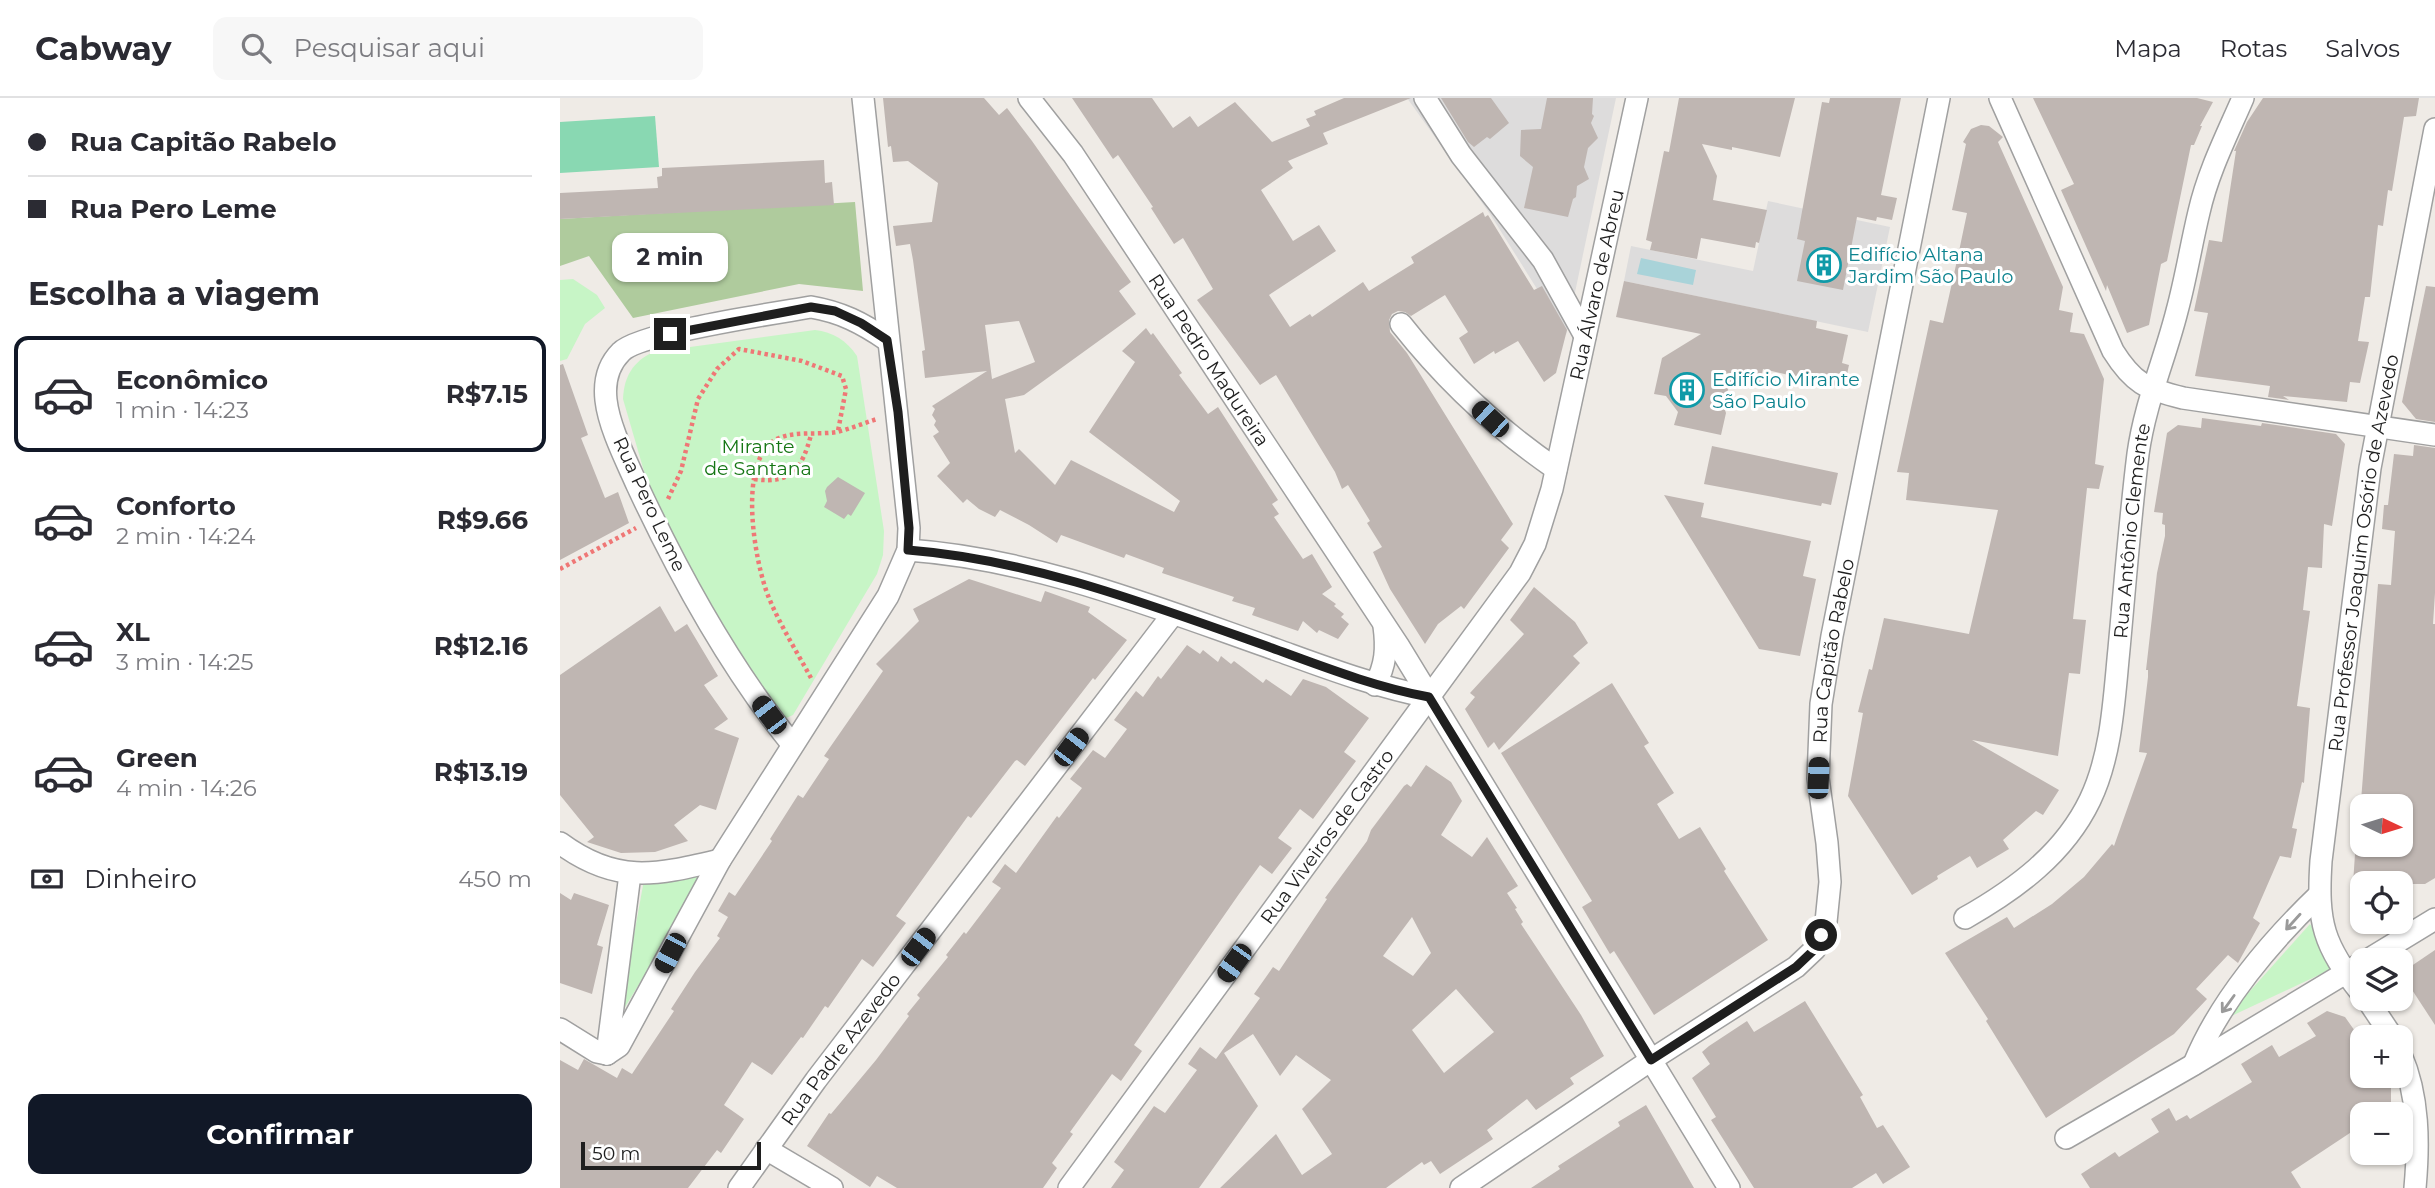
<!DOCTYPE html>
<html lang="pt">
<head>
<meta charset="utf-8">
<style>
  body { margin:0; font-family:Montserrat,sans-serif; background:#f7f7f7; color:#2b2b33; height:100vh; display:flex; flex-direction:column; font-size:26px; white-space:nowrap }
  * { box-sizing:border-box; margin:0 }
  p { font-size:23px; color:#7c7c81 }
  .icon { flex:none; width:38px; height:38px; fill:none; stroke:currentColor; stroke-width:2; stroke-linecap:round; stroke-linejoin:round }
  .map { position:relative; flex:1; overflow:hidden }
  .details { display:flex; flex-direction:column; background:#fff; width:560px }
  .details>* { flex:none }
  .banner { display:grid; align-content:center; height:154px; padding:0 28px; background:#fff }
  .needle { width:46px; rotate:94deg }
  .buttons { position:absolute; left:1790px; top:696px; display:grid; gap:14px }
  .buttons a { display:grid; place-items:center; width:63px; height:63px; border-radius:14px; background:#fff; box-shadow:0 2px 5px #0004; font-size:35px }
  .scale { position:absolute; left:21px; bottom:18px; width:180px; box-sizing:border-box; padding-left:7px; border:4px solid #1f1f1f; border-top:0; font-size:19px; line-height:24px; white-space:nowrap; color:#1f1f1f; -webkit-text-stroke:5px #fff; paint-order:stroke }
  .end { position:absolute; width:32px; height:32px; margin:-16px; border:9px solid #1f1f1f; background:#fff; box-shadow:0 0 0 4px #fff }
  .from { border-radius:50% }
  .bubble { position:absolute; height:49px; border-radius:14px; background:#fff; box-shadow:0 2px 5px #0004; font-size:23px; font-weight:700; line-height:49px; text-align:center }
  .car { position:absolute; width:21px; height:42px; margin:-21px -10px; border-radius:9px; box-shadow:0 0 5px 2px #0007; background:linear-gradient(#222 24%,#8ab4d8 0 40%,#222 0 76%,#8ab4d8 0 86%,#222 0) }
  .banner b { display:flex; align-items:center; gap:24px; height:66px; font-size:26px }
  .banner b+b { border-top:2px solid #e1e1e2 }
  .banner i { width:18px; height:18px; background:#2b2b33 }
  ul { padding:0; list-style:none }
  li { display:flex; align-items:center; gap:21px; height:116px; margin:0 14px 10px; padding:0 14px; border:4px solid transparent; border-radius:14px }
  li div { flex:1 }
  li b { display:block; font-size:26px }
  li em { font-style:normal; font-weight:700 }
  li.selected { border-color:#111827 }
  li>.icon { width:63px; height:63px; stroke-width:1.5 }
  h2 { padding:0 28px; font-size:32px; line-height:84px }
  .pay { display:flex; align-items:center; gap:18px; height:77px; padding:0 28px; font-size:26px }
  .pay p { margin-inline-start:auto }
  .action { display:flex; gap:14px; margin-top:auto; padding:14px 28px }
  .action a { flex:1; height:80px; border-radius:14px; background:#111827; color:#fff; font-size:28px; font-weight:700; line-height:80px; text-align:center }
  header { display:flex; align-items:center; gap:42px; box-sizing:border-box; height:98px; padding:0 35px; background:#fff; border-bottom:2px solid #e1e1e2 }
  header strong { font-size:33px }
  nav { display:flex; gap:38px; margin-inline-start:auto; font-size:24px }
  .search { width:490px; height:63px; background:#f7f7f7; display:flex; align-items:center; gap:18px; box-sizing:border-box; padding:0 24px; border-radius:14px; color:#7c7c81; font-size:26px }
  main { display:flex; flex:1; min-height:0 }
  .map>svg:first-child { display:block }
  .residential { fill:#dddcdc }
  .forest { fill:#afcb9d }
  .park { fill:#c7f5c6 }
  .pitch { fill:#89d8b2 }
  .water { fill:#a9d3d9 }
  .building { fill:#bfb6b2; fill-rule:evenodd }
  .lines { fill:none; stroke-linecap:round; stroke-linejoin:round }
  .street-casing { stroke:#a0a0a0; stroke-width:24 }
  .path { stroke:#ef7776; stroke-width:4.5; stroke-dasharray:3.5 3.5; stroke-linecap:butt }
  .street { stroke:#fff; stroke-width:21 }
  .oneway { stroke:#9a9a9a }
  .route { stroke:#1f1f1f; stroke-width:9 }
  .labels { text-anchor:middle; stroke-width:6; stroke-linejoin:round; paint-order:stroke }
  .culture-label { font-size:19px; fill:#0d838f; stroke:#fff; text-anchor:start }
  .street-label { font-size:19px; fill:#1f1f1f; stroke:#fff }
  .park-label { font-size:19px; fill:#157614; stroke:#fff }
</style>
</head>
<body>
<header>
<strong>Cabway</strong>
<div class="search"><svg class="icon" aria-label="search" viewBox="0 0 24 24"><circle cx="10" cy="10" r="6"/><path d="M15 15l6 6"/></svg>Pesquisar aqui</div>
<nav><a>Mapa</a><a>Rotas</a><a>Salvos</a></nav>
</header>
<main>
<section class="details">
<div class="banner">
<b><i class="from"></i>Rua Capitão Rabelo</b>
<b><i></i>Rua Pero Leme</b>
</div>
<h2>Escolha a viagem</h2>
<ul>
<li class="selected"><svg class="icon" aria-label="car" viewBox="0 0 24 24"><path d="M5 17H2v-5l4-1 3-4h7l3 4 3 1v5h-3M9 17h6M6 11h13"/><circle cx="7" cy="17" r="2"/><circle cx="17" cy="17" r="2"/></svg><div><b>Econômico</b><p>1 min · 14:23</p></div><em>R$7.15</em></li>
<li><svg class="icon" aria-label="car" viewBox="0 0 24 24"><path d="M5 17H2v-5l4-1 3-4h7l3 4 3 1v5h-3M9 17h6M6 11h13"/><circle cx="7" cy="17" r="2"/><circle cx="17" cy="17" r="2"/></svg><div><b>Conforto</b><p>2 min · 14:24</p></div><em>R$9.66</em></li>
<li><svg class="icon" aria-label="car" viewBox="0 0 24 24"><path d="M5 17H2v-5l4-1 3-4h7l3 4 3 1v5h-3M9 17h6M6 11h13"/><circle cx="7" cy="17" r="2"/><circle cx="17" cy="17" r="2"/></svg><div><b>XL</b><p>3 min · 14:25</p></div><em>R$12.16</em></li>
<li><svg class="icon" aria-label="car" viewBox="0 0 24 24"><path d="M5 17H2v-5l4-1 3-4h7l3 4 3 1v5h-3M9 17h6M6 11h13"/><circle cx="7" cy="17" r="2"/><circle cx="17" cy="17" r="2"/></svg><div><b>Green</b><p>4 min · 14:26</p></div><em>R$13.19</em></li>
</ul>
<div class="pay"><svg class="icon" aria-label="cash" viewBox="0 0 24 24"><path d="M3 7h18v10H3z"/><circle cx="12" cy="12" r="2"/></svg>Dinheiro<p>450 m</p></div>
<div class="action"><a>Confirmar</a></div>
</section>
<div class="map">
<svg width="1875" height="1090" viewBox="0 0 1875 1090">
  <rect width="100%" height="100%" fill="#efebe6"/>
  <!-- residential -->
  <g class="residential">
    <path d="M847,0H1056L1006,237L930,116Z"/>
    <path d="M1208,103L1330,129L1308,234L1064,183L1071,148L1193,173Z"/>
  </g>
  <!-- forest -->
  <path class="forest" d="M295,104L303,193L239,186L73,220L29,158L0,168V121Z"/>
  <!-- park -->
  <g class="park">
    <path d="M13,181L37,197L45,210L25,226L7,261L0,263V182Z"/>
    <path d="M255,232C273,234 286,242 297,258L324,433L323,457L317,476L233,617L224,621L203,597L97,418L63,301C64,278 73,264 93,254Z"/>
    <path d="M146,771L111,834L59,919L84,782Z"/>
    <path d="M1750,826L1778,868L1665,921Z"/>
  </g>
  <!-- pitch -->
  <path class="pitch" d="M95,18L99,69L0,75V24Z"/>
  <!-- water -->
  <path class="water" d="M1081,160L1136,172L1133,187L1077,176Z"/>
  <!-- building -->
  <g class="building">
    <path d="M323,0H424L439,17L447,10L472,43L571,184L559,193L576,216L464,297L445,301L455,355L459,351L495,387L511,362L614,414L620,403L529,334L575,264L562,253L586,230L591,237L593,235L622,275L619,277L645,312L648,316L658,309L718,402L712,406L719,416L714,419L743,461L752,456L772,489L762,496L776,506L774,508L784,516L781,519L789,526L778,541L759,532L757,535L743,523L738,533L692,517L695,510L672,503L674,499L602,475L604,470L566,456L564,460L501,437L497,445L469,427L440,412L435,419L419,411L407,401L403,405L377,378L390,365L373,338L379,334L374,327L376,323L372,317L375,311L372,308L427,273L365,280L362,253L365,252L353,162L350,146L336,148L333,128L372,124L378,85L348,63L333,64L331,48L328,49ZM459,223L475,264L432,281L425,227Z"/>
    <path d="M512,0H592L613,30L630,18L638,29L675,4L712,44L750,28L746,21L756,17L754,13L784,0H851L763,35L768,46L728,63L733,70L701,92L733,143L759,127L776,153L709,197L730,229L750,216L752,219L803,184L809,193L854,165L851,159L923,114L925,119L928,117L974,192L982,188L1007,232L996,275L984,284L958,243L935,256L934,253L914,266L899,240L908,234L885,197L851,218L845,214L838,213L832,216L829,222L830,234L847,255L953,426L941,442L949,450L904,511L901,508L878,526L865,546L830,491L813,454L822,449L807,425L810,423L788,387L782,391L775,374L716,277L700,287L652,222L637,202L653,191L623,140L614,146L591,110L593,109L558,57L553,61Z"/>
    <path d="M881,0H931L949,25L930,41L927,39L914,49L908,44Z"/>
    <path d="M987,0H1033L1032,16L1034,18L1031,25L1038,40L1028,50L1024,69L1029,81L1017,88L1016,99L1013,101L1008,119L964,110L973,69L960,58L961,32L981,31Z"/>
    <path d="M1119,0H1235L1220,59L1172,49V52L1142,46L1157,78L1153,102L1207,112L1199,145L1196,144L1195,150L1141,140L1137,161L1090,152L1092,144L1086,142L1104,53L1109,54Z"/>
    <path d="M1270,0H1341L1321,97L1337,100L1332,122L1317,119L1316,123L1297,119L1283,192L1237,183L1245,143L1237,141L1262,4L1269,5Z"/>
    <path d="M1473,0H1637L1653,4L1640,28H1642L1634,47H1631L1607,163L1601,166L1589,227L1567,235L1547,187L1546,193L1501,92L1514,86Z"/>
    <path d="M1703,0H1859L1856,18L1844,19L1832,93L1828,92L1823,128L1818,127L1810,199H1805L1798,243L1809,244L1800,285L1790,284L1787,304L1723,298L1729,302L1708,299L1710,288L1635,278L1648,215L1634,213L1649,142L1662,144L1676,53H1674L1687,24Z"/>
    <path d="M1421,27L1429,28L1443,39L1438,44L1503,189L1499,212L1513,215L1510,234L1524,236L1544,281L1535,366L1544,368L1539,391L1527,390L1513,521L1526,522L1520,576L1509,575L1498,658L1412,642L1499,692L1483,717L1476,713L1443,742L1449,751L1417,770L1410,758L1377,778L1378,781L1352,797L1288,698L1303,615L1298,614L1309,571L1312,572L1324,520L1409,536L1438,412L1346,402L1349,375L1337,374L1370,222L1383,225L1398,158L1407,115L1392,112L1406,46L1403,44L1411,31Z"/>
    <path d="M264,62L265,85L272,84L274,107L0,121V95L98,90L97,79L102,78V70Z"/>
    <path d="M1064,183L1257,223L1256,230L1288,237L1282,265L1289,267L1284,290L1203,271L1200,286L1172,280L1163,306L1166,315L1161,337L1114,327L1118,314L1106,298L1094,296L1102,260L1141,236L1056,219Z"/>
    <path d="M1866,188L1875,189V324L1856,321L1842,304Z"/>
    <path d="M3,266L28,337L21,340L45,400L58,394L69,425L0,462V267Z"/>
    <path d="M1642,320L1701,328L1702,325L1776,336L1785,346L1772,428L1764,426L1762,470L1748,469L1743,512L1750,513L1737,608L1750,610L1744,685L1742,684L1732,730L1737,731L1734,746L1731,760L1720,758L1693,820L1700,825L1678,865L1668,857L1636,891L1647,901L1614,936L1486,1020L1426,923L1428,921L1385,855L1447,819L1454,830L1492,806L1524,779L1552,746L1554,748L1587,655L1579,654L1588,579V572H1586L1597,475L1605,438V427L1602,426L1603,415L1594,414L1607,335L1618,327L1641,330Z"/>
    <path d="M1854,347L1875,350V495L1873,526H1875V780L1865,786H1793L1795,756H1800V747H1841V709H1802L1803,703H1801L1818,486L1831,487L1835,433L1822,431L1824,407H1828L1834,356L1853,358Z"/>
    <path d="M1152,348L1278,375L1271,407L1262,405L1261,408L1144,386Z"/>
    <path d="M278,379L305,395L291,418L288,416L284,421L264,409L267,403L265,393L267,389Z"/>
    <path d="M1104,397L1144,405L1141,419L1251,443L1243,478L1256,481L1240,558L1199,551Z"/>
    <path d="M409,481L481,504L485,493L530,509L528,514L567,542L535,582L533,580L465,668L457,662L455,663L411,720L408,718L336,818L346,825L313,869L302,861L268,910L265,908L243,940L241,939L212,977L192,964L164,1007L184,1021L161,1055L157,1052L128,1090H0V962L18,972L24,961L57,980L62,970L72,976L114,913L111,911L135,874L160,840L157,838L168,819L158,813L169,794L175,798L212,743L210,741L238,697L243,700L269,661L264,658L323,573L316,566L359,523L353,511Z"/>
    <path d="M974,489L1015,524L1028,545L1013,558L1020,565L939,652L934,644L928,650L905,611L915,599L910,595L964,536L950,522Z"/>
    <path d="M100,508L115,534L127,526L158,578L144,587L168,621L154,631L179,640L156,712L140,707L114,727L128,743L95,754L61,755L27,744L34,739L0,697V577Z"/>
    <path d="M627,547L640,556L643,552L658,564L661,558L671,566L674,563L703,585L706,581L731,598L743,581L766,589L809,620L784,654L796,663L753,721L740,711L718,740L732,750L712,776L700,767L679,796L574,947L582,953L561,983L552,976L510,1034L513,1036L492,1065L497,1070L483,1090H337L317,1078L310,1089L247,1048L269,1015L271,1016L316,962L349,918L347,916L360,900L357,897L388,859L386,857L404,834L406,836L441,790L432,784L445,766L456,775L497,718L499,720L522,690L510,681L533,652L545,660L567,631L554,622L576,593L583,599L598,578L601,581Z"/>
    <path d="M1052,585L1089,645L1084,648L1114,695L1097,706L1119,741L1140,729L1166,771L1164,773L1208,842L1094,917L1054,853L1050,856L1022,809L1032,803L941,655Z"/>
    <path d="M866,667L891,684L902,703L881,737L912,759L927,739L958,788L947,795L957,810L955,811L963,824L961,826L1021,917L1044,958L1010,980L1014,986L976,1012L967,1001L927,1032L933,1041L880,1076L871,1063L864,1067L862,1064L826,1090H660L716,1036L742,1077L772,1056L742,1011L771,982L736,957L720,978L693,936L664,955L698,1008L639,1090H551L564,1072L554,1064L594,1008L605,1015L637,972L628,966L640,949L656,961L700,900L694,896L713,869L719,873L767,801L765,800L807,743L811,732L844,688L847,686L851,689ZM852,819L871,855L853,878L823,858ZM896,891L934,934L884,975L852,932Z"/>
    <path d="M0,795L11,802L14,795L49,807L37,847L43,849L32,896L0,885Z"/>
    <path d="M1875,852V927L1841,875Z"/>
    <path d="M1245,903L1303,997L1300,999L1317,1030L1323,1027L1350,1069L1323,1086L1316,1075L1292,1090H1194L1151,1022L1156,1019L1132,980L1150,966L1142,954L1149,948L1187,923L1194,934Z"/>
    <path d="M1767,913L1785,919L1802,943V978H1825L1831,988V1008L1818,1017H1802V1027L1731,1074L1741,1090H1530L1521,1076L1555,1054L1559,1059L1599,1034L1591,1021L1609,1010L1616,1023L1627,1017L1630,1021L1692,984L1681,966L1712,947L1719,959L1756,938L1747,925Z"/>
    <path d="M1086,1007L1134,1090H971L1000,1071L998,1068L1060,1028L1058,1024Z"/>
  </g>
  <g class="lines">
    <!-- street casing -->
    <g class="street-casing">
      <g id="street">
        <path id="s1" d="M469,0L513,56L838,547L1169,1090"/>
        <path d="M865,0L901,57L983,162L1025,238"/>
        <path d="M1440,0L1553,253C1573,285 1586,291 1623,300L1875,337"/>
        <path d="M841,226C886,283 936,330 996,371"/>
        <path d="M348,452C476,461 597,510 717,552C767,570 817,589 869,599"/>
        <path d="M815,587C826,567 827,550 824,528"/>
        <path d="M232,646C169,569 119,477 77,387C66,362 49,329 46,302C44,284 48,267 61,254C79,235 217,215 251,209C281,214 302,225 327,242"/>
        <path d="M0,745C57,787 96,777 160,762"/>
        <path id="s2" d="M1405,820C1456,791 1504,756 1530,702C1552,656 1554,601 1559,551C1565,486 1570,421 1578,356C1585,305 1605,261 1617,213C1626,180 1631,147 1639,114C1648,74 1667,37 1683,0"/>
        <path d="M1806,863L1875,821"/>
        <path id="s3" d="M1802,896C1763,847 1757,825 1761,763L1810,370L1875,31"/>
        <path d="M1807,901L1833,940"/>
        <path d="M0,931L37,954L47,956"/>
        <path d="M47,956L59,948L160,762L328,498L348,452L349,430L303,0"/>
        <path d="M47,956L70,776"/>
        <path d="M1841,957C1859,998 1859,1046 1855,1090"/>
        <path d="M1634,966C1659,904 1711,843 1759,797"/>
        <path d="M1506,1040L1633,967L1802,865"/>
        <path d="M206,1051L272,1090"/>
        <path id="s4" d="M179,1090L256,982L613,516"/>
        <path id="s5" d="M509,1090L960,475L975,446L992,391L1077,0"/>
        <path id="s6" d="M901,1090L1091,962L1236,869L1255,851L1266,824L1270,784L1267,745L1258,680L1261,606L1272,538L1379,0"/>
      </g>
    </g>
    <!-- path -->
    <g class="path">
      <path d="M194,381C232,387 242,370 251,337"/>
      <path d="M108,401L121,373L138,301L157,271L179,251L242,263L282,278L286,291L278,333"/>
      <path d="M0,471L76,430"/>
      <path d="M251,580C237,554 220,527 209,500C195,467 175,358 219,340C236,333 258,337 277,334C290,331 304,325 317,321"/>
    </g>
    <!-- street -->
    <use href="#street" class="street"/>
  </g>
  <!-- one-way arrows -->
  <defs><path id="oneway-shaft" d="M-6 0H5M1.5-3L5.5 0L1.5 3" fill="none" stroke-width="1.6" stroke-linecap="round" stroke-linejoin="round" transform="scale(1.75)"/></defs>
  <g class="oneway">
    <use href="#oneway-shaft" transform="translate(1733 824) rotate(132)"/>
    <use href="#oneway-shaft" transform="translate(1668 906) rotate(126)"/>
  </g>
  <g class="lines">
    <!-- route -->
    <path class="route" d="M110,236L251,209L275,213L301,225L327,242L338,314L349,430L348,452C474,462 593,508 712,550C764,569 815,589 869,599L1091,962L1236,869L1255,851L1261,837"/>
  </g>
  <!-- icons -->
  <defs>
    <g id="building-ring" transform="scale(1.75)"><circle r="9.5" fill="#fff" stroke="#0f9aa8" stroke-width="1.5"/><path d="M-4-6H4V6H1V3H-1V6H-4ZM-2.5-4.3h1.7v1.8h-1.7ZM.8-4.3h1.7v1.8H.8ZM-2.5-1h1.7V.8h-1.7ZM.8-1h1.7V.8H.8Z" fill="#0f9aa8"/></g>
  </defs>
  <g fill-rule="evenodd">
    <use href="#building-ring" x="1264" y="167"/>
    <use href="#building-ring" x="1127" y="292"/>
  </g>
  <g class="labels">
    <!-- culture labels -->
    <g class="culture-label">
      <text x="1288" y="163">Edifício Altana<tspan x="1288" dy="22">Jardim São Paulo</tspan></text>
      <text x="1152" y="288">Edifício Mirante<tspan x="1152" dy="22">São Paulo</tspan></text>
    </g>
    <!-- street labels -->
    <g class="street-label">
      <text dy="7" stroke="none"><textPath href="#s5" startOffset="1062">Rua Álvaro de Abreu</textPath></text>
      <text dy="7" stroke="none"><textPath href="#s1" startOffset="318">Rua Pedro Madureira</textPath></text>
      <text transform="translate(90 406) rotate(65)" y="7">Rua Pero Leme</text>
      <text dy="7" stroke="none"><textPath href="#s2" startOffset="448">Rua Antônio Clemente</textPath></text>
      <text dy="7" stroke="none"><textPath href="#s3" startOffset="455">Rua Professor Joaquim Osório de Azevedo</textPath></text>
      <text dy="7" stroke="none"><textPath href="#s6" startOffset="730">Rua Capitão Rabelo</textPath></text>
      <text dy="7" stroke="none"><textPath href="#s5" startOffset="436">Rua Viveiros de Castro</textPath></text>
      <text dy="7" stroke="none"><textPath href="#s4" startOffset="172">Rua Padre Azevedo</textPath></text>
    </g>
    <!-- park labels -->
    <g class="park-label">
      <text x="198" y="355">Mirante<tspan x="198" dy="22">de Santana</tspan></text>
    </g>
  </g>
</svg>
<div class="buttons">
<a><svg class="needle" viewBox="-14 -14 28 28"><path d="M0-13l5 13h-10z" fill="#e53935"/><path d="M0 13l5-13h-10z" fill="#7c7c81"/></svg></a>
<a><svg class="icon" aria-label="locate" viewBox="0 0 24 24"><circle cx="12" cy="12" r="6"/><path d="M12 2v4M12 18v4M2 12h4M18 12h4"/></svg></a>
<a><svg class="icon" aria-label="layers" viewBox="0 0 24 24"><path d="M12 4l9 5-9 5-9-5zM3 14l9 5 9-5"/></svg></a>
<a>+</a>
<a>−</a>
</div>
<div class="scale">50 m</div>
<i class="end from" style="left:1261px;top:837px"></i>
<i class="end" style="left:110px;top:236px"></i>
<div class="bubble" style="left:52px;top:135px;width:116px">2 min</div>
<i class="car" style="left:930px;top:321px;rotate:313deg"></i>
<i class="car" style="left:209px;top:617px;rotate:323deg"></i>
<i class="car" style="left:511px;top:649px;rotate:37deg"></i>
<i class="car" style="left:1258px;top:680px;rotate:2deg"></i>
<i class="car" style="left:358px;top:849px;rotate:37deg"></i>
<i class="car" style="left:110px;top:855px;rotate:208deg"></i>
<i class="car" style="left:674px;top:865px;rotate:216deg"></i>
</div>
</main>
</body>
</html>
